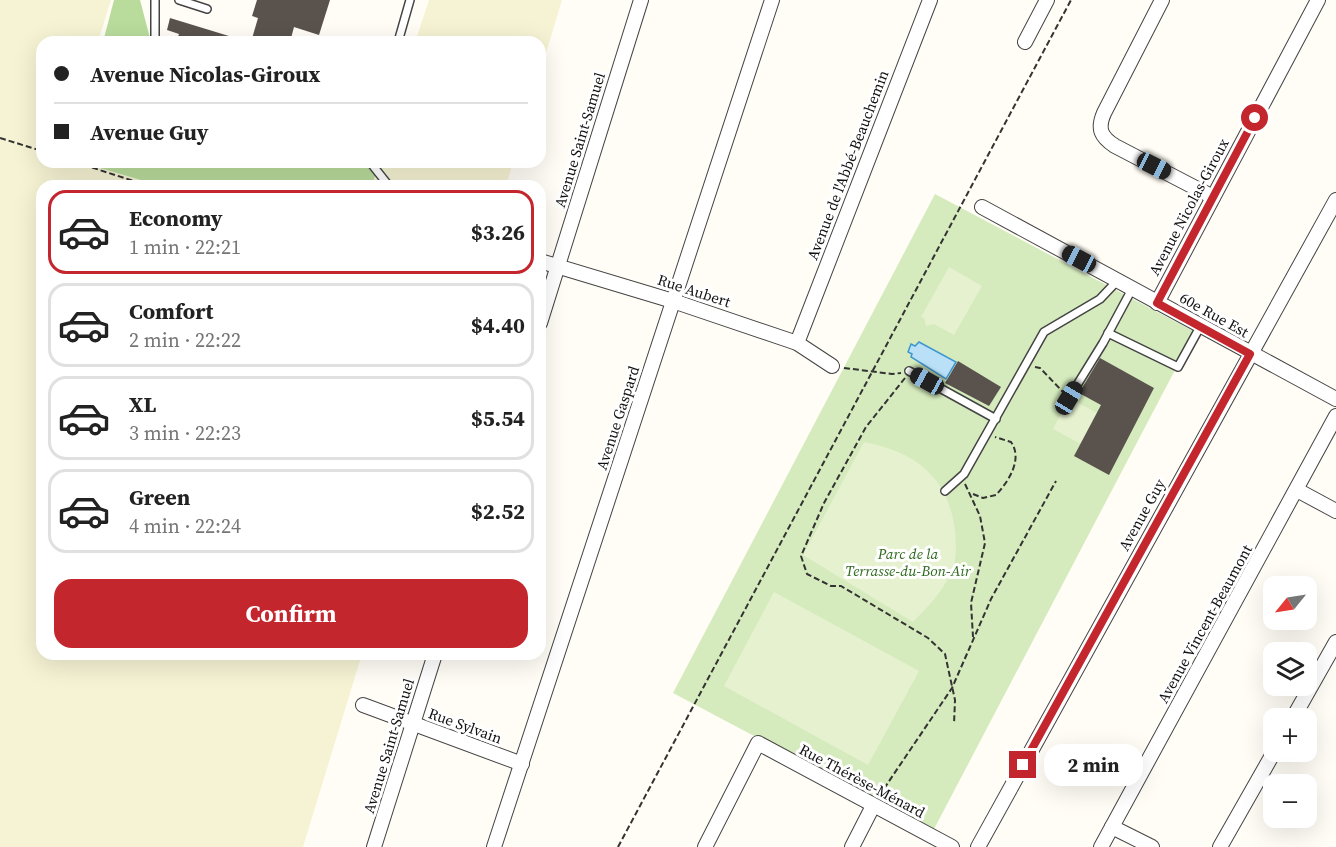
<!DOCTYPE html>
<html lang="en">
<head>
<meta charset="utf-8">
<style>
  body { margin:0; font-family:"Source Serif 4",serif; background:#f6f6f6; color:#222; height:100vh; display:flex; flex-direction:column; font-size:22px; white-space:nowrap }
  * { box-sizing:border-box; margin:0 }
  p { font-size:20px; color:#767676 }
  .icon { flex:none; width:33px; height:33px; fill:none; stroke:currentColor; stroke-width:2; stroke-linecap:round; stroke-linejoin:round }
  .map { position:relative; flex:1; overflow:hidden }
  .side { position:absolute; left:36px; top:180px; width:510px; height:480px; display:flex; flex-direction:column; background:#fff; border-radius:18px; box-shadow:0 6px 24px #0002 }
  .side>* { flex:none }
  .hud { position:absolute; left:36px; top:36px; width:510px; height:132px; border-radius:18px; box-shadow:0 6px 24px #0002; display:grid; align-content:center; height:132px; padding:0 18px; background:#fff }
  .needle { width:39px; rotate:240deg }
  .tools { position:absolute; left:1263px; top:576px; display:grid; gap:12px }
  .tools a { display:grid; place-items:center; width:54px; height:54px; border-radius:12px; background:#fff; box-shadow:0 6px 24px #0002; font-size:30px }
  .end { position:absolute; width:27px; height:27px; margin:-14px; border:8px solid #c4262e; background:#fff; box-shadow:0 0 0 3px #fff }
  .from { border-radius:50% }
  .bubble { position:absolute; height:42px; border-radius:18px; background:#fff; box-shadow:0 6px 24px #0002; font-size:20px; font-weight:700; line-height:42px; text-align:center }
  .car { position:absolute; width:18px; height:36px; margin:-18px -9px; border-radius:8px; box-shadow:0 0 4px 2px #0007; background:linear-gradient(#222 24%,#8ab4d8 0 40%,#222 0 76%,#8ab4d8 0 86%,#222 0) }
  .hud b { display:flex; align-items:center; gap:21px; height:57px; font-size:22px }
  .hud b+b { border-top:2px solid #e0e0e0 }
  .hud i { width:15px; height:15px; background:#222 }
  ul { padding:10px 0 0; list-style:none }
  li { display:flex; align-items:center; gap:18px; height:84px; margin:0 12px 9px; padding:0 6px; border:3px solid #e0e0e0; border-radius:18px }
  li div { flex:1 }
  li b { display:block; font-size:22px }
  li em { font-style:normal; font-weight:700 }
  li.active { border-color:#c4262e }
  li>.icon { width:54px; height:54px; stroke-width:1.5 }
  .button { display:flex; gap:12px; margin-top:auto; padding:12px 18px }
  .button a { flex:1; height:69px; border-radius:18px; background:#c4262e; color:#fff; font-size:24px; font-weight:700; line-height:69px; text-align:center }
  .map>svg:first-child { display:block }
  .farmland { fill:#f6f3d4 }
  .green { fill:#d5ebbd }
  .forest { fill:#b9dc9c }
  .pitch { fill:#e6f2cf }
  .water { fill:#b9e0f7; stroke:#3f96cf; stroke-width:1.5 }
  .building { fill:#5a524d }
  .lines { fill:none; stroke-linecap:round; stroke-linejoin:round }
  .service-casing { stroke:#444; stroke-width:10 }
  .minor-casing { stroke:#444; stroke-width:16 }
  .path { stroke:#333; stroke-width:2; stroke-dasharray:6 3; stroke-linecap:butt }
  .service { stroke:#fff; stroke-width:7 }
  .minor { stroke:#fff; stroke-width:14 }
  .route { stroke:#c4262e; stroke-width:8 }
  .labels { text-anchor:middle; stroke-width:6; stroke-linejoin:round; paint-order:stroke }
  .street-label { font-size:15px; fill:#111; stroke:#fff }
  .park-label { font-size:15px; font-style:italic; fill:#2f6b1f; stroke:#fff }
</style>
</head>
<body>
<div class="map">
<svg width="1336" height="847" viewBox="0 0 1336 847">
  <rect width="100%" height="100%" fill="#fffdf5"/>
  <!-- farmland -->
  <g class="farmland">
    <path d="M0,0H111L98,42H42V162H128L208,186H42V654H362L303,847H0Z"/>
    <path d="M429,0H562L540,73V42H415Z"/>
    <path d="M376,162H513L506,186H368Z"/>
  </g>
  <!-- green -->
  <path class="green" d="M935,194L1195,332L933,831L673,693Z"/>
  <!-- forest -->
  <g class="forest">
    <path d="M114,0H140L151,42H103Z"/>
    <path d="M80,162H379L372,186H161Z"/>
  </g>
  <!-- pitch -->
  <g class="pitch">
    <path d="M949,267L982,286L954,335L934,324L926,326L924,318L921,317Z"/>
    <path d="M1069,398L1097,413L1081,444L1053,429Z"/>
    <path d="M864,442C915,452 948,476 955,530C956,543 957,559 952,571C943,591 928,607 913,622L803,555Z"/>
    <path d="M774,592L919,671L868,765L724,686Z"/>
  </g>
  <!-- water -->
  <path class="water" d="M919,342L956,362L946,379L911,357L912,354L908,352L911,344L915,346Z"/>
  <!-- building -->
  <g class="building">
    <path d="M257,0H330L319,35L294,27L290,42H251L258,18L252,16Z"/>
    <path d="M170,18L242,40L241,42H176L179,34L167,30Z"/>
    <path d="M1100,358L1154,388L1109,475L1074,456L1101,405L1079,393Z"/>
    <path d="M958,361L1001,387L989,406L945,383Z"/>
  </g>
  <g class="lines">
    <!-- service casing -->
    <g class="service-casing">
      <g id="service">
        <path d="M179,0L207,9"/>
        <path d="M155,42V0"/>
        <path d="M398,42L410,0"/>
        <path d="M370,162L389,186"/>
        <path d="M1108,333L1178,367L1200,327"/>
        <path d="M909,371L996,419"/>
        <path d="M1069,398L1103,343L1132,289"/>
        <path d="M945,491L964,474L1044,332L1100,299L1118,280"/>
      </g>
    </g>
    <!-- minor casing -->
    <g class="minor-casing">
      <g id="minor">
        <path d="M1162,0L1104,113C1097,129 1101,137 1115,146L1213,197"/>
        <path d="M1025,42L1047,0"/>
        <path d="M982,207L1336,399"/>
        <path d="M540,261L673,301L797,343L832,366"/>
        <path d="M1157,303L1318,0"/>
        <path d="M540,323L641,0"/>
        <path d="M797,343L930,0"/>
        <path d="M1297,490L1336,511"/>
        <path d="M363,705L522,764"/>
        <path d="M1293,718L1336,642"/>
        <path d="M1112,827L1152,847"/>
        <path d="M374,847L435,654"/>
        <path d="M494,847L772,0"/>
        <path d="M705,847L758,743L952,847"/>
        <path d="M852,847L873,806"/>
        <path d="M978,847L1336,200"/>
        <path d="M1101,847L1336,416"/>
        <path d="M1220,847L1274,752"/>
      </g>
    </g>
    <!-- path -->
    <g class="path">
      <path d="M0,138L42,151"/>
      <path d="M75,162L149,186"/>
      <path d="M1035,367L1040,368L1063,392"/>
      <path d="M844,368L892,374L901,373"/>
      <path d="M905,378L866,427L824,503L801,556L807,574L831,586H841L928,638L945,654L955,700L954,724"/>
      <path d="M965,484L980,516L985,543L971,603L973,637"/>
      <path d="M973,494L983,498L996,495C1009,481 1023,459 1011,442L995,437"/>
      <path d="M879,796L952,688L991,599L1056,481"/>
      <path d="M618,847L1071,0"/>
    </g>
    <!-- service -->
    <use href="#service" class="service"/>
    <!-- minor -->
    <use href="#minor" class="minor"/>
  </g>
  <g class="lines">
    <!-- route -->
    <path class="route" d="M1023,765L1250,354L1157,303L1255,118"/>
  </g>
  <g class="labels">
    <!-- street labels -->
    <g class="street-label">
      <text transform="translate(580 140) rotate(-73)" y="5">Avenue Saint-Samuel</text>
      <text transform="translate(848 165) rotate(-69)" y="5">Avenue de l'Abbé-Beauchemin</text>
      <text transform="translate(1189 207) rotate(-62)" y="5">Avenue Nicolas-Giroux</text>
      <text transform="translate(694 291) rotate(18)" y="5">Rue Aubert</text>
      <text transform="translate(1214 315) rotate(29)" y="5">60e Rue Est</text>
      <text transform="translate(618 418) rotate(-72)" y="5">Avenue Gaspard</text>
      <text transform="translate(1142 515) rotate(-61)" y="5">Avenue Guy</text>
      <text transform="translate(1205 624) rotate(-61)" y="5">Avenue Vincent-Beaumont</text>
      <text transform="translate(465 726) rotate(20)" y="5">Rue Sylvain</text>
      <text transform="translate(389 746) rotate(-73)" y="5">Avenue Saint-Samuel</text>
      <text transform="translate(862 781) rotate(28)" y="5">Rue Thérèse-Ménard</text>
    </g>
    <!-- park labels -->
    <g class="park-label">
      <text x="908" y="559">Parc de la<tspan x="908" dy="17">Terrasse-du-Bon-Air</tspan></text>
    </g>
  </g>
</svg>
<div class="tools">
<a><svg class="needle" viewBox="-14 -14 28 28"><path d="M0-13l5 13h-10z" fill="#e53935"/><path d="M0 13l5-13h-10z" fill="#767676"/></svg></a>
<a><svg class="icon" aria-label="layers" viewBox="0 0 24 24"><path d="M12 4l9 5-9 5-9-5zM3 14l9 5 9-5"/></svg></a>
<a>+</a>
<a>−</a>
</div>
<i class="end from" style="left:1255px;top:118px"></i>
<i class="end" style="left:1023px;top:765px"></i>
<div class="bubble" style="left:1044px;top:744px;width:99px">2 min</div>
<i class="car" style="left:1154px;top:166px;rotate:117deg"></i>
<i class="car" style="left:1079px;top:259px;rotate:298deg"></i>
<i class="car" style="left:927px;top:381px;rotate:299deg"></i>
<i class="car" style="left:1069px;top:398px;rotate:31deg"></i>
<div class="hud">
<b><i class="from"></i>Avenue Nicolas-Giroux</b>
<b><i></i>Avenue Guy</b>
</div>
<section class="side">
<ul>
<li class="active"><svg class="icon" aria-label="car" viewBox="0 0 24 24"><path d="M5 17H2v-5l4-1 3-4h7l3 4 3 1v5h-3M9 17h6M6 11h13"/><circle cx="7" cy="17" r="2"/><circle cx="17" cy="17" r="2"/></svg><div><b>Economy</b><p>1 min · 22:21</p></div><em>$3.26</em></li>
<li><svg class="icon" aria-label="car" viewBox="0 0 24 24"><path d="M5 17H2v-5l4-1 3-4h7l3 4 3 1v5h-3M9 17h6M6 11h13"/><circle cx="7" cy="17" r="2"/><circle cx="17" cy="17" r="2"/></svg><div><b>Comfort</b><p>2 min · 22:22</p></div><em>$4.40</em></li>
<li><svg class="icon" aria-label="car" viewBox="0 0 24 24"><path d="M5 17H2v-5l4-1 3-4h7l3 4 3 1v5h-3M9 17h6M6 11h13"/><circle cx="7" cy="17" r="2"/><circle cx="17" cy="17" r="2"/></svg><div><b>XL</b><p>3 min · 22:23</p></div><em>$5.54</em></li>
<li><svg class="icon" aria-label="car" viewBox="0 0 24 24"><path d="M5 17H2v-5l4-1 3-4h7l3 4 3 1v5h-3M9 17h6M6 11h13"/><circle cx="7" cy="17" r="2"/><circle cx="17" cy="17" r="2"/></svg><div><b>Green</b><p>4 min · 22:24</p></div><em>$2.52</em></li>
</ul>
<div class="button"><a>Confirm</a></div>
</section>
</div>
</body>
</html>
